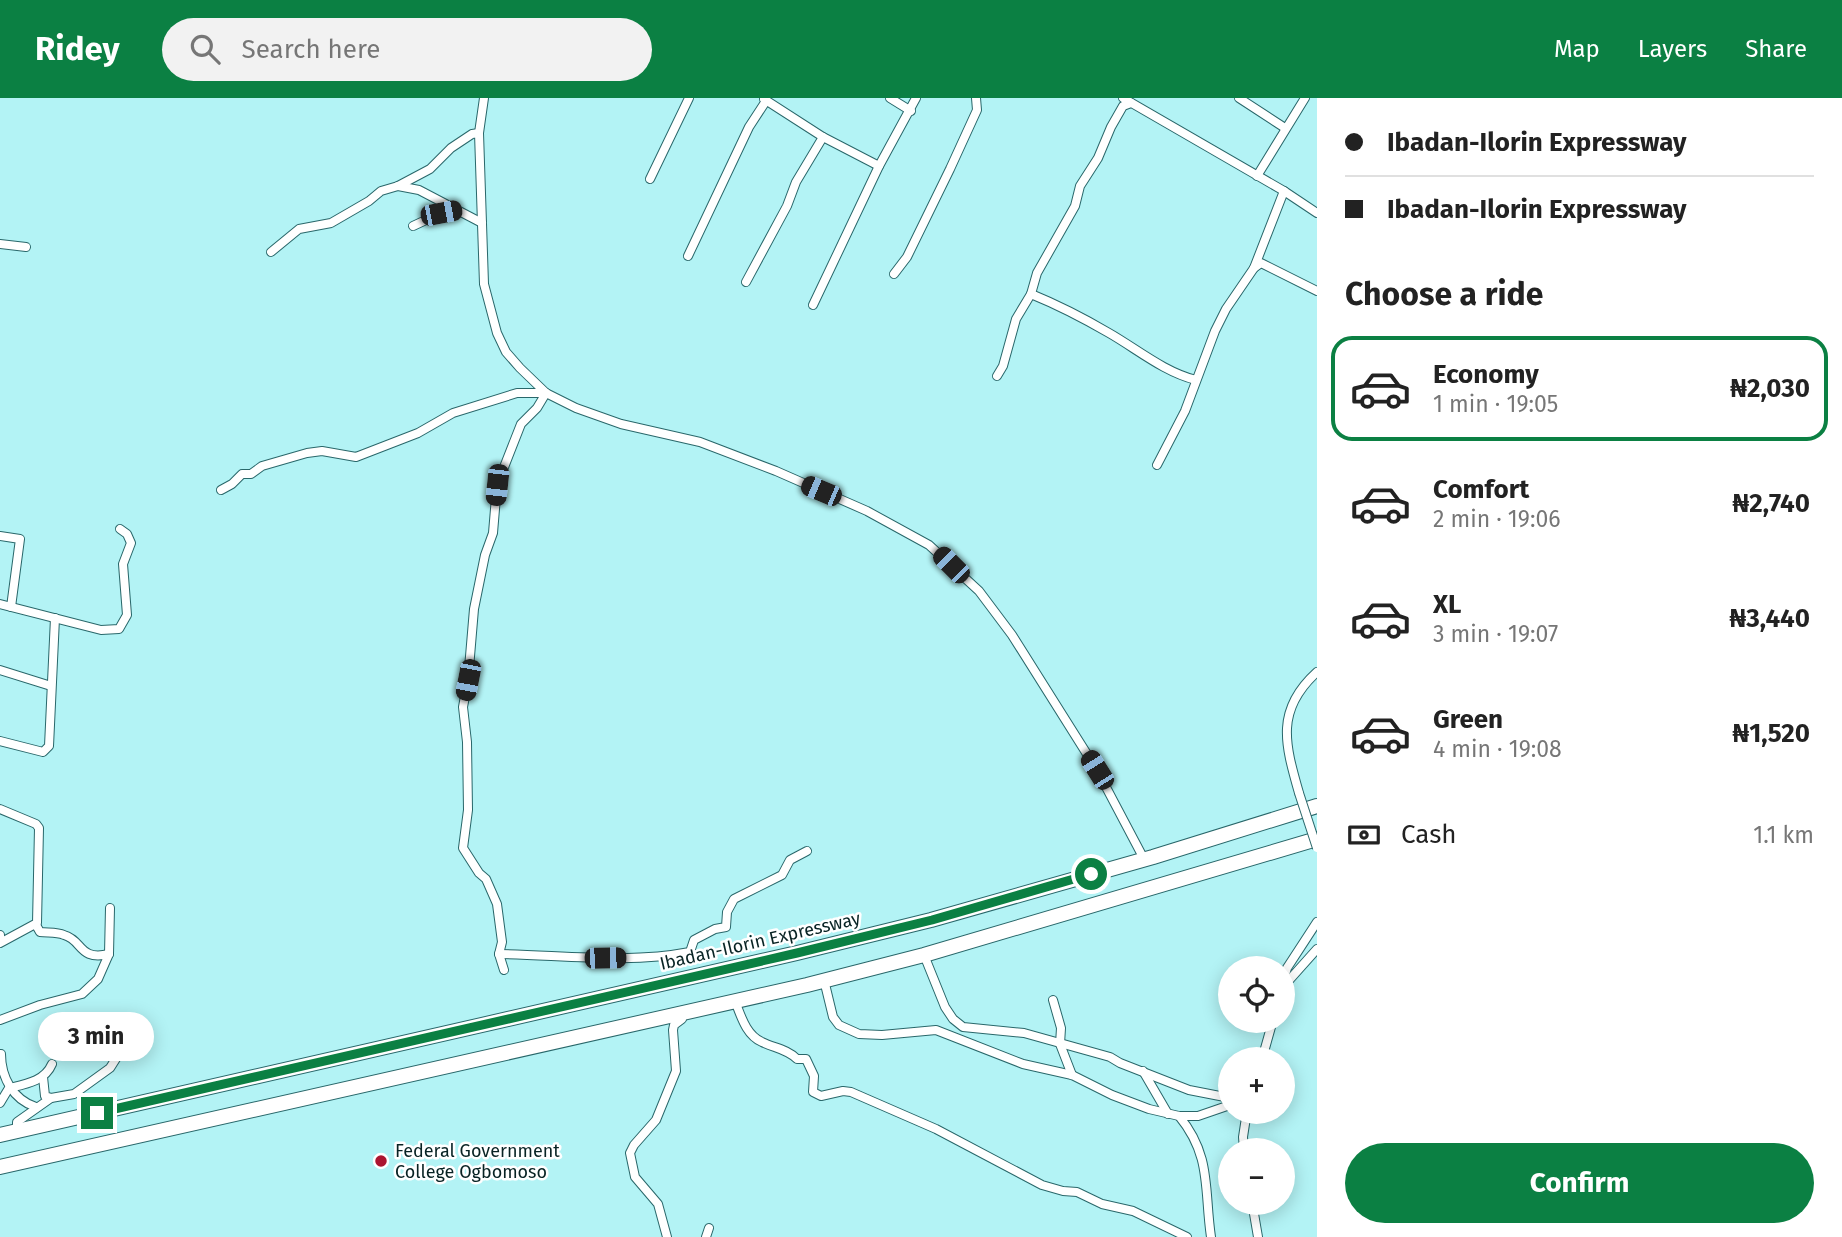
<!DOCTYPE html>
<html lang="en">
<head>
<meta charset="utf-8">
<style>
  body { margin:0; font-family:"Fira Sans",sans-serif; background:#f2f2f2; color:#222; height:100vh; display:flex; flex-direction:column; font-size:26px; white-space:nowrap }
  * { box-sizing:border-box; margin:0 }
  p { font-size:23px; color:#767676 }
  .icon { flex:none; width:38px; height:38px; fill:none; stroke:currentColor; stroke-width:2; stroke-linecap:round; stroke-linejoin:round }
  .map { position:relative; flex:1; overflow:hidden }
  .details { display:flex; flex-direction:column; background:#fff; width:525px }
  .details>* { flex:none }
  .hud { display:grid; align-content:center; height:154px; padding:0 28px; background:#fff }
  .controls { position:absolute; left:1218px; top:858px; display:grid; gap:14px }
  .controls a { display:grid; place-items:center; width:77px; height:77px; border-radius:50%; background:#fff; box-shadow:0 4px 18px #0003; font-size:35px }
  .end { position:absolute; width:32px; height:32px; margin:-16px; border:9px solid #0b8043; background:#fff; box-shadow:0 0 0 4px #fff }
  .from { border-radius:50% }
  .bubble { position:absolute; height:49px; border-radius:24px; background:#fff; box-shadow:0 4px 18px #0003; font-size:23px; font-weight:700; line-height:49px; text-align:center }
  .car { position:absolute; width:21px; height:42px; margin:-21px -10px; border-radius:9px; box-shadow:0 0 5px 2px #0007; background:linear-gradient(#222 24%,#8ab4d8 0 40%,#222 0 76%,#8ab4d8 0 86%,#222 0) }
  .hud b { display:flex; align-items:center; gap:24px; height:66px; font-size:26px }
  .hud b+b { border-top:2px solid #e0e0e0 }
  .hud i { width:18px; height:18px; background:#222 }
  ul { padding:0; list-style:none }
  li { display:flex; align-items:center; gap:21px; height:105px; margin:0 14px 10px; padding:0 14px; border:4px solid transparent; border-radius:21px }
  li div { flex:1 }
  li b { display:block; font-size:26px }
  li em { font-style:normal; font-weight:700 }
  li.active { border-color:#0b8043 }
  li>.icon { width:63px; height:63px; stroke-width:1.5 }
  h2 { padding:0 28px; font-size:32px; line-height:84px }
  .pay { display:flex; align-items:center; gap:18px; height:77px; padding:0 28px; font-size:26px }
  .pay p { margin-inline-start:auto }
  .button { display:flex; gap:14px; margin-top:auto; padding:14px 28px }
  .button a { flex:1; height:80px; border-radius:42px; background:#0b8043; color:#fff; font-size:28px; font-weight:700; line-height:80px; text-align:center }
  header { display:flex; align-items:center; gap:42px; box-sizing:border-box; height:98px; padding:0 35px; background:#0b8043; color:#fff }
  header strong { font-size:33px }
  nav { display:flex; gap:38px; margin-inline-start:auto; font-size:24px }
  .search { width:490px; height:63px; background:#f2f2f2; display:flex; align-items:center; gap:18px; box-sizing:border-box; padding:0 24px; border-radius:38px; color:#767676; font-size:26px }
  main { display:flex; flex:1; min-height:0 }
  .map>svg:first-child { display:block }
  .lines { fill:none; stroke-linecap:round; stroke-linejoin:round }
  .street-casing { stroke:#29676a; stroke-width:10 }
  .highway-casing { stroke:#29676a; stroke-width:16 }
  .street { stroke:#fff; stroke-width:8 }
  .highway { stroke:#fff; stroke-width:14 }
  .street-bridge-casing { stroke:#29676a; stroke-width:10; stroke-linecap:butt }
  .street-bridge { stroke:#fff; stroke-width:8 }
  .route { stroke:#0b8043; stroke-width:9 }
  .poi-dot { fill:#ab1530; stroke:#fff; stroke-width:2.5 }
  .labels { text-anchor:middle; stroke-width:5; stroke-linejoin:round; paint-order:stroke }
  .street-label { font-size:18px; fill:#082324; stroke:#fff }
  .poi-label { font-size:18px; fill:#082324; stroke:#fff; text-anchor:start }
</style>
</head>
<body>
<header>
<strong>Ridey</strong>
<div class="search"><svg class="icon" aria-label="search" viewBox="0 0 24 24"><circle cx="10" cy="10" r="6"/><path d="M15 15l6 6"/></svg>Search here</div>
<nav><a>Map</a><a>Layers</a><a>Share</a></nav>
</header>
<main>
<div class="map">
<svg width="1317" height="1139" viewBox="0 0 1317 1139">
  <rect width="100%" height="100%" fill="#b3f3f5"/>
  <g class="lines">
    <!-- street casing -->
    <g class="street-casing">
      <g id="street">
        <path d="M484,0L479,35L484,186L497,235L506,254L520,270L546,295L576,310L621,326L700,344L776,373L867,413L929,447L979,493L1012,537L1097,672L1144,761"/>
        <path d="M890,0L911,13"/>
        <path d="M1123,0L1284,93L1317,115"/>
        <path d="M1239,0L1285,30"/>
        <path d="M764,1L823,39L879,68"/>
        <path d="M1257,78L1305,0"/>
        <path d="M650,81L689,0"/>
        <path d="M398,88L419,92L482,125"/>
        <path d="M413,128L441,115L455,112"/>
        <path d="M0,146L26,149"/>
        <path d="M271,154L299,131L331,125L369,103L381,93L398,88L430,71L451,50L472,36L479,35"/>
        <path d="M688,158L749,29L766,3"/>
        <path d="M1254,170L1261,165L1317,193"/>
        <path d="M894,176L907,159L950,71L977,12L976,0"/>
        <path d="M746,184L787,108L796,84L823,39"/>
        <path d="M1031,196C1058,207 1085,221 1109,235C1137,251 1164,274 1196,282"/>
        <path d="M813,207L879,68L916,0"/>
        <path d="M997,278L1003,268L1016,221L1031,196L1037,175L1075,108L1080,88L1098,60L1111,29L1123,8L1131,5"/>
        <path d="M1157,367L1185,313L1215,233L1226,211L1254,170L1284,93"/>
        <path d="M221,392L232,386L242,376H251L262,368L307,355L322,353L356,359L418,335L453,315L517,295H546"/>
        <path d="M0,438L20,441L11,509"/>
        <path d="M0,506L101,532L119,531L127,517L123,466L131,445L127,436L120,431"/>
        <path d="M0,572L51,588"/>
        <path d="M0,643L43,654L49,648L55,520"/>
        <path d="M1299,695C1285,646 1275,612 1317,574"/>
        <path d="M0,711L36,726L39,730L37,825L0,845V837"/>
        <path d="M36,827L40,834C48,835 57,834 64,837C83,842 78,863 109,856"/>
        <path d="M499,856C562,857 628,866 690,854L694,842L715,831L726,829L727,814L734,801L782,777L790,762L807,753"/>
        <path d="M924,857L945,909L953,921L963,929L1024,935L1110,959L1120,965L1189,992L1230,1000"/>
        <path d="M504,872L499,856L502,844L497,806L486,781L479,775L463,750L468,712L467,644L463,609L468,582L474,511L485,457L493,435L497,387L521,326L537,310L546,295"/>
        <path d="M824,882L833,919L839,927L859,936L882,937L936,932L1023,966L1072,977L1112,997L1149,1011L1179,1018H1198L1230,1007"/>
        <path d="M1283,883L1287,870L1317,824"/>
        <path d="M1283,889L1317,851"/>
        <path d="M1053,902L1061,930L1060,946L1072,977"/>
        <path d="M735,903C741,918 746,937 762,944C774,950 787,951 797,961H806L814,978L813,994L821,998L843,993L851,994L936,1031L1042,1087L1063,1093L1077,1094L1102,1106L1133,1113L1187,1139"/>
        <path d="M0,922L40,907L82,896L98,881L109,856L110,810"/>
        <path d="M1,956C1,979 13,1002 36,1009"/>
        <path d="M1262,961L1273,922"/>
        <path d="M1143,973L1168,1016"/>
        <path d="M43,979L45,998L51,1000"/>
        <path d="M0,1005L9,990C26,986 45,983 52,966"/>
        <path d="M1179,1018C1212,1058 1204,1092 1211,1139"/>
        <path d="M17,1033V1024L51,1000L74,996L110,970L124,948"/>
        <path d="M1244,1052L1243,1039L1247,1013"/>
        <path d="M1252,1104L1258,1139"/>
        <path d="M667,1139L658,1106L635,1079L630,1055L634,1047L656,1022L676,973L673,932L674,927L682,921L681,915"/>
        <path d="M706,1139L709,1130"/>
      </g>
    </g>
    <!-- highway casing -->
    <g class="highway-casing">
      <g id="highway">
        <path d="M0,1037L797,855L931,822L1153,759L1317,708"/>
        <path d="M0,1069L807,887L924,857L1317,741"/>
      </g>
    </g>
    <!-- street -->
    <use href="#street" class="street"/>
    <!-- highway -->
    <use href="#highway" class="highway"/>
    <!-- street-bridge casing -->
    <g class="street-bridge-casing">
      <path id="street-bridge" d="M1299,695L1317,750"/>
    </g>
    <!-- street-bridge -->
    <use href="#street-bridge" class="street-bridge"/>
  </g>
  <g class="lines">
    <!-- route -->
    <path class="route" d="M97,1015L797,855L932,822L1091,776"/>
  </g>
  <!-- markers -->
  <circle class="poi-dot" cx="381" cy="1063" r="7"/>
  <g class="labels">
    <!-- street labels -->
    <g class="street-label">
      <text transform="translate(760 843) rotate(-13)" y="6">Ibadan-Ilorin Expressway</text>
    </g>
    <!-- poi labels -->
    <g class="poi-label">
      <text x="395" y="1059">Federal Government<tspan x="395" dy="21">College Ogbomoso</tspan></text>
    </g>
  </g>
</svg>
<div class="controls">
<a><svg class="icon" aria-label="locate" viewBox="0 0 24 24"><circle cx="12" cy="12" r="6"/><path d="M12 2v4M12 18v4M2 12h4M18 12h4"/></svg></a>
<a>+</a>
<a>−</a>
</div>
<i class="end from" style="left:1091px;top:776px"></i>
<i class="end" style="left:97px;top:1015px"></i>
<div class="bubble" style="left:38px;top:914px;width:116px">3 min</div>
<i class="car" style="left:441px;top:115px;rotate:79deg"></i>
<i class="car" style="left:497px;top:387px;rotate:186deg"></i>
<i class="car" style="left:821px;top:393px;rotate:293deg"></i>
<i class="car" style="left:951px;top:467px;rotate:315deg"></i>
<i class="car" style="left:468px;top:582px;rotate:191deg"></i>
<i class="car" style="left:1097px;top:672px;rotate:328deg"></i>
<i class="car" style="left:605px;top:860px;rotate:89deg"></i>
</div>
<section class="details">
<div class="hud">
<b><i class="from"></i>Ibadan-Ilorin Expressway</b>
<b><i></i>Ibadan-Ilorin Expressway</b>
</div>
<h2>Choose a ride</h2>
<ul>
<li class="active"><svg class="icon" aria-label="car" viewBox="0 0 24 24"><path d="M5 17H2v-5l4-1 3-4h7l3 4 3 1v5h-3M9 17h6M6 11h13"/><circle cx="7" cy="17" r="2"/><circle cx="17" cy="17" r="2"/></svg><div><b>Economy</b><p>1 min · 19:05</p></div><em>₦2,030</em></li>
<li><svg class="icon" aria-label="car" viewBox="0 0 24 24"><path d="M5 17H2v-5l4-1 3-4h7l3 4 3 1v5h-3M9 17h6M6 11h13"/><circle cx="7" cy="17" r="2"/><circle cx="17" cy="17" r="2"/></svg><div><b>Comfort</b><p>2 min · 19:06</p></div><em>₦2,740</em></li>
<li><svg class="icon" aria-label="car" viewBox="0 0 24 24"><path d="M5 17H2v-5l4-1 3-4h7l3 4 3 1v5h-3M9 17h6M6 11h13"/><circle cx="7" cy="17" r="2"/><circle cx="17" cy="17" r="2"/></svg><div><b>XL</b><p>3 min · 19:07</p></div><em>₦3,440</em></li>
<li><svg class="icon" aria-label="car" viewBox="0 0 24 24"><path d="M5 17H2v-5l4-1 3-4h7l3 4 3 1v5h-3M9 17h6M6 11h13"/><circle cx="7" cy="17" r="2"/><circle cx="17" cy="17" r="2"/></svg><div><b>Green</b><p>4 min · 19:08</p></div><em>₦1,520</em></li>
</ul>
<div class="pay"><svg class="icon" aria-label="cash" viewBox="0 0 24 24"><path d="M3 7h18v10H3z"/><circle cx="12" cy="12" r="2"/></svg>Cash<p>1.1 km</p></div>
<div class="button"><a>Confirm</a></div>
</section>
</main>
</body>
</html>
